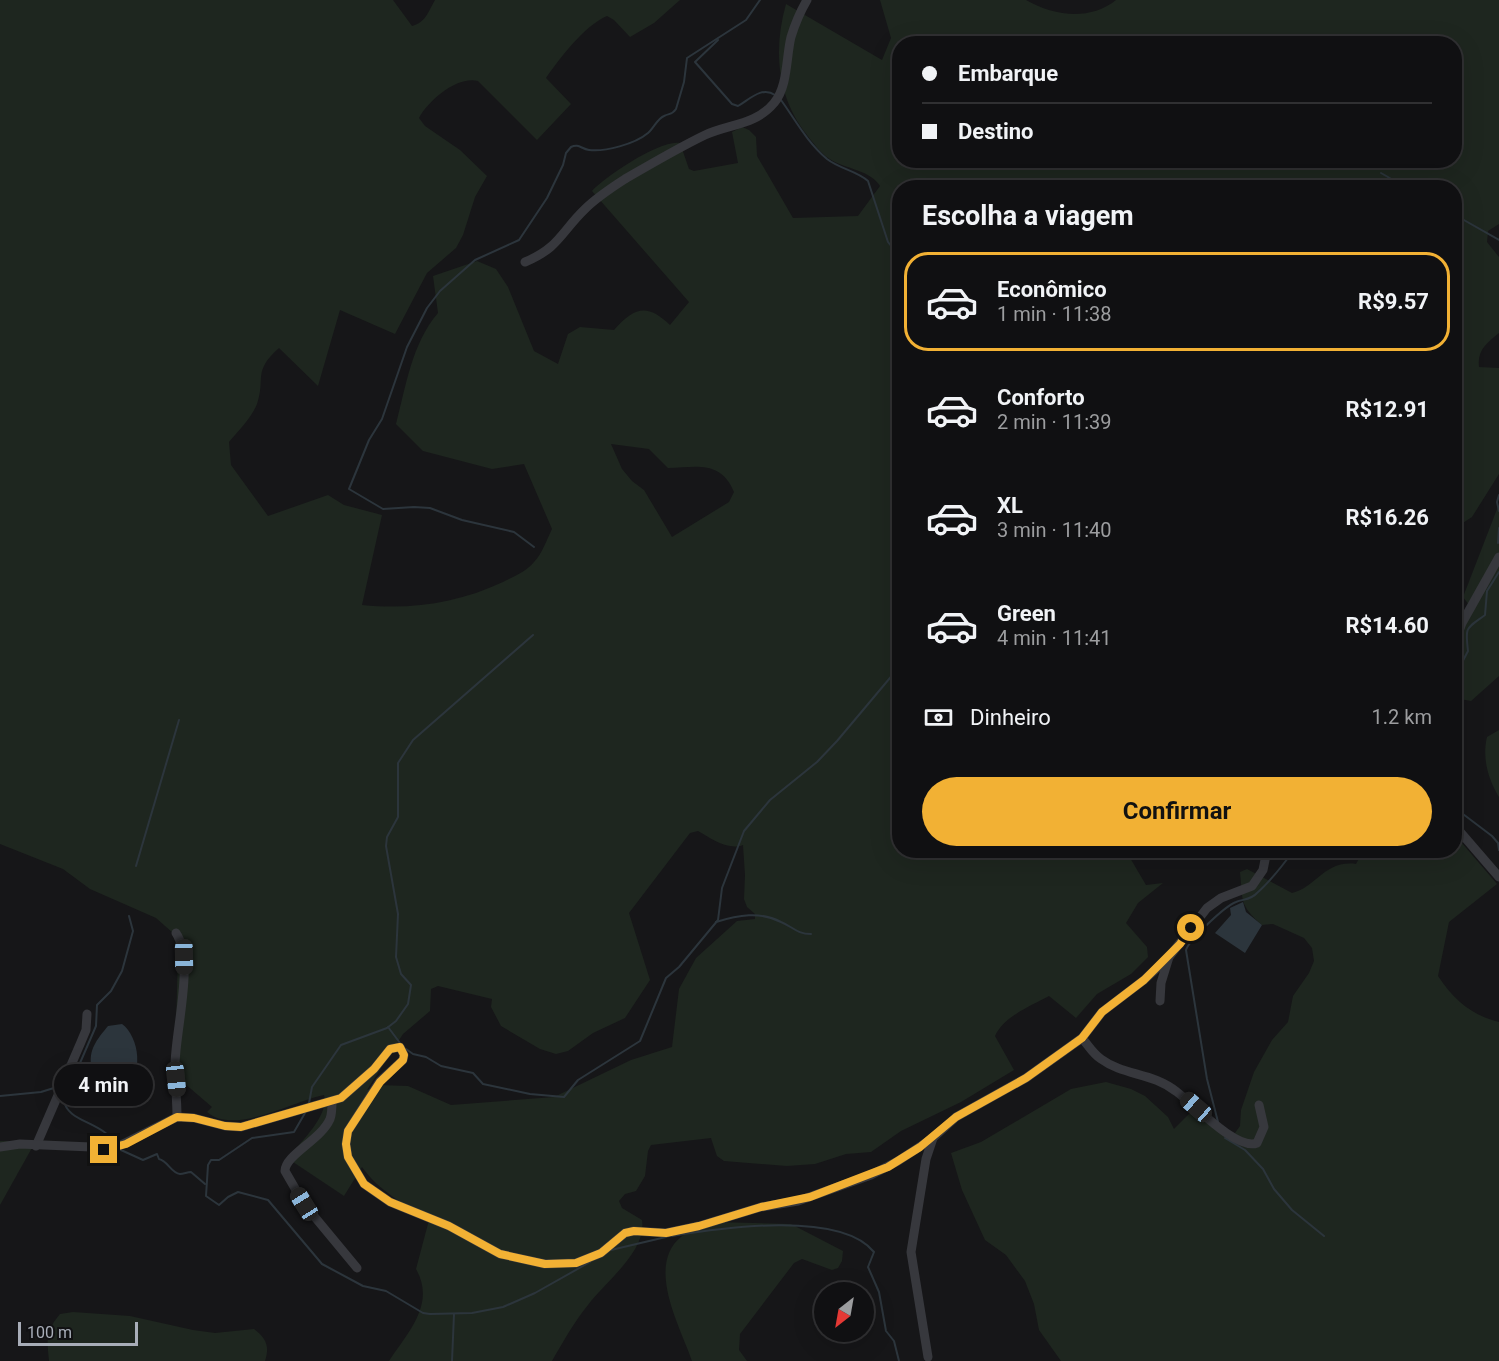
<!DOCTYPE html>
<html lang="pt">
<head>
<meta charset="utf-8">
<style>
  body { margin:0; font-family:Roboto,sans-serif; background:#1e1e20; color:#f1f3f6; height:100vh; display:flex; flex-direction:column; font-size:22px; white-space:nowrap }
  * { box-sizing:border-box; margin:0 }
  p { font-size:20px; color:#9c9d9f }
  .icon { flex:none; width:33px; height:33px; fill:none; stroke:currentColor; stroke-width:2; stroke-linecap:round; stroke-linejoin:round }
  .map { position:relative; flex:1; overflow:hidden }
  .panel { position:absolute; left:892px; top:180px; width:570px; height:678px; display:flex; flex-direction:column; background:#101012; border-radius:24px; box-shadow:0 6px 24px #0002,0 0 0 2px #303032 }
  .panel>* { flex:none }
  .guide { position:absolute; left:892px; top:36px; width:570px; height:132px; border-radius:24px; box-shadow:0 6px 24px #0002,0 0 0 2px #303032; display:grid; align-content:center; height:132px; padding:0 30px; background:#101012 }
  .needle { width:39px; rotate:211deg }
  .buttons { position:absolute; left:814px; top:1282px; display:grid; gap:12px }
  .buttons a { display:grid; place-items:center; width:60px; height:60px; border-radius:50%; background:#101012; box-shadow:0 6px 24px #0002,0 0 0 2px #303032; font-size:30px }
  .scale { position:absolute; left:18px; bottom:15px; width:120px; box-sizing:border-box; padding-left:6px; border:3px solid #a8adb8; border-top:0; font-size:16px; line-height:21px; white-space:nowrap; color:#a8adb8; -webkit-text-stroke:4px #111113; paint-order:stroke }
  .end { position:absolute; width:27px; height:27px; margin:-14px; border:8px solid #f2b134; background:#111; box-shadow:0 0 0 3px #111 }
  .from { border-radius:50% }
  .bubble { position:absolute; height:42px; border-radius:21px; background:#101012; box-shadow:0 6px 24px #0002,0 0 0 2px #303032; font-size:20px; font-weight:700; line-height:42px; text-align:center }
  .car { position:absolute; width:18px; height:36px; margin:-18px -9px; border-radius:8px; box-shadow:0 0 4px 2px #0007; background:linear-gradient(#222 24%,#8ab4d8 0 40%,#222 0 76%,#8ab4d8 0 86%,#222 0) }
  .guide b { display:flex; align-items:center; gap:21px; height:57px; font-size:22px }
  .guide b+b { border-top:2px solid #303032 }
  .guide i { width:15px; height:15px; background:#f1f3f6 }
  ul { padding:0; list-style:none }
  li { display:flex; align-items:center; gap:18px; height:99px; margin:0 12px 9px; padding:0 18px; border:3px solid transparent; border-radius:24px }
  li div { flex:1 }
  li b { display:block; font-size:22px }
  li em { font-style:normal; font-weight:700 }
  li.selected { border-color:#f2b134 }
  li>.icon { width:54px; height:54px; stroke-width:1.5 }
  h2 { padding:0 30px; font-size:27px; line-height:72px }
  .pay { display:flex; align-items:center; gap:15px; height:66px; padding:0 30px; font-size:22px }
  .pay p { margin-inline-start:auto }
  .action { display:flex; gap:12px; margin-top:auto; padding:12px 30px }
  .action a { flex:1; height:69px; border-radius:36px; background:#f2b134; color:#111; font-size:24px; font-weight:700; line-height:69px; text-align:center }
  .map>svg:first-child { display:block }
  .green { fill:#1e261f; fill-rule:evenodd }
  .water { fill:#2c353c }
  .lines { fill:none; stroke-linecap:round; stroke-linejoin:round }
  .stream { stroke:#2c353c; stroke-width:2 }
  .minor { stroke:#37383d; stroke-width:9 }
  .route { stroke:#f2b134; stroke-width:8 }
</style>
</head>
<body>
<div class="map">
<svg width="1499" height="1361" viewBox="0 0 1499 1361">
  <rect width="100%" height="100%" fill="#161618"/>
  <!-- green -->
  <g class="green">
    <path d="M0,0H393L412,26C426,22 428,12 435,0H680L654,23L630,37L614,20L607,16C584,26 560,58 546,78L571,104L537,140L478,81C457,76 429,100 419,118L425,126L460,150L487,176L475,197L463,235L456,248L427,273L395,334L340,310L318,386L279,348C252,372 266,378 257,404C251,419 239,430 229,442L231,465L268,516L328,495L344,505L382,515L362,605C412,610 458,603 503,582C513,577 527,571 534,562C542,554 547,539 552,529L524,464L492,469L423,451L396,424C406,386 412,343 438,313L433,276L477,261L496,269L508,287L534,351L558,364L568,334L580,327L614,330C635,306 648,304 670,325L689,302L592,191C604,177 661,139 680,143L689,169L694,171L738,163L732,132L742,127L749,130L756,137L757,156L793,218L858,216L880,186C871,171 848,169 833,161C822,155 814,144 807,135C777,97 773,50 786,4L882,60L891,38L880,0H1026C1054,16 1090,21 1116,0H1499V224L1488,231L1487,242L1499,257V333C1487,343 1477,350 1479,367L1499,368V474L1472,517L1455,528V188H900V850L1126,851L1146,885L1163,883L1138,903L1126,923L1147,947L1148,957L1131,974L1097,994L1076,1018L1049,996C1031,1006 1004,1016 995,1036L1014,1070L961,1102L901,1131L871,1152L846,1154L815,1164L787,1166L724,1161L717,1156L711,1138L651,1145L648,1151L645,1176L636,1191L625,1194L619,1201L622,1208L642,1220C647,1251 605,1282 588,1305C574,1322 563,1342 552,1361H389C408,1332 436,1304 416,1269L429,1220C404,1204 379,1191 362,1167L344,1196L287,1158C299,1144 330,1115 324,1095C293,1101 234,1136 207,1112L212,1107L184,1083L175,1059L178,955L173,933L156,918L90,889L63,869L0,844ZM900,44H1455V160H900ZM611,444L649,449L668,468C697,467 721,460 734,492L729,502L672,537L644,490L632,481L622,469ZM698,831C710,838 729,851 743,845L745,875L744,899L747,907L755,914V919L737,921L696,958L679,989L672,1047L631,1060L554,1097L451,1105L408,1086L377,1085L367,1090L403,1034L430,1011L431,989L438,986L492,999L491,1007L501,1026L540,1049L556,1054L568,1051L593,1033L625,1018L650,980L629,913L690,833Z"/>
    <path d="M1499,504V676L1471,701L1460,699C1447,676 1463,630 1469,605L1463,597Z"/>
    <path d="M1499,730V797C1488,779 1482,758 1487,737Z"/>
    <path d="M1455,835L1497,884L1449,922L1438,976C1454,1000 1471,1015 1499,1022V1361H1061L1039,1330L1034,1304L1025,1281L1006,1255L985,1240L962,1190L951,1153L981,1142L1071,1089L1106,1082L1131,1089L1145,1096L1168,1117L1174,1129L1193,1110L1228,1133H1235L1240,1126L1241,1110L1254,1072L1272,1040L1288,1022L1293,996L1309,973L1314,961L1312,948L1304,938L1273,924L1262,925C1239,905 1243,901 1240,872L1247,869L1292,893C1316,888 1324,860 1356,864L1363,851L1455,850Z"/>
    <path d="M0,1141H22L33,1146L0,1205Z"/>
    <path d="M716,1222L791,1224L843,1251L842,1261L838,1268L832,1270L802,1259L794,1263L740,1334L739,1350L747,1361H692C680,1326 645,1265 682,1236C690,1229 706,1226 716,1222Z"/>
    <path d="M73,1312L130,1316L193,1330L215,1333L254,1329C266,1338 270,1346 265,1361H49C47,1339 45,1332 60,1314Z"/>
  </g>
  <!-- water -->
  <g class="water">
    <path d="M1243,902L1246,912L1262,925L1245,953L1215,933L1231,915L1230,908Z"/>
    <path d="M122,1024C139,1036 146,1078 121,1086L102,1069L91,1064C89,1048 99,1037 108,1026Z"/>
  </g>
  <g class="lines">
    <!-- stream -->
    <g class="stream">
      <path d="M718,40L695,62L732,104L738,106C750,99 762,86 775,95"/>
      <path d="M781,100C796,121 807,142 827,159C840,169 857,171 868,181L888,242L900,257"/>
      <path d="M1381,173L1407,188"/>
      <path d="M1455,215L1499,240"/>
      <path d="M1499,495L1497,502L1499,511"/>
      <path d="M1498,543L1499,528"/>
      <path d="M534,547L514,532L462,520L430,508L414,507L383,509L349,489L369,440L382,419L407,347L427,308L440,291L475,260L519,240L547,198L563,165L566,153L571,147C579,143 581,149 589,150C605,152 635,144 648,133C654,128 657,119 664,116C670,113 672,115 676,109L684,82L687,58L746,20L760,0"/>
      <path d="M1455,676L1468,651C1465,626 1466,629 1485,615L1487,591L1499,572"/>
      <path d="M1455,808L1492,836L1498,843L1499,850"/>
      <path d="M1274,854L1291,852"/>
      <path d="M136,866L179,720"/>
      <path d="M716,922C738,915 760,911 781,922C793,927 797,934 811,934"/>
      <path d="M388,1027L400,1043"/>
      <path d="M406,1049L413,1054L426,1057L441,1066L473,1073L483,1084L530,1094L564,1097L578,1080L640,1041L666,978L679,967L718,920L722,888L744,831L770,800L817,762L837,741L900,666"/>
      <path d="M0,1096L41,1092L57,1087"/>
      <path d="M309,1103L312,1087L341,1045L387,1028L396,1021L408,1004L411,985L401,974L396,957L398,914L386,846L387,837L398,817V763L413,740L533,635"/>
      <path d="M305,1113L294,1132L252,1138L219,1160H211L208,1165L206,1196L219,1205L228,1197L238,1192L268,1200L322,1264L363,1286L386,1291L423,1313L430,1314L472,1313L503,1307L535,1293L590,1262"/>
      <path d="M1218,1122L1207,1079L1186,950C1189,940 1225,906 1236,902C1243,899 1251,900 1257,893C1271,881 1283,865 1294,850"/>
      <path d="M1225,1138L1245,1150L1263,1169L1274,1189L1292,1210L1324,1236"/>
      <path d="M115,1144C104,1122 66,1122 64,1100L96,1026L97,1005L111,991L122,971L133,931L129,916"/>
      <path d="M121,1150L143,1160L157,1154L159,1159C168,1161 171,1173 180,1174C184,1174 187,1172 191,1172L205,1184"/>
      <path d="M672,1236C721,1228 840,1210 874,1252L868,1267L879,1292L886,1331L894,1341L899,1361"/>
      <path d="M611,1250L666,1237"/>
      <path d="M452,1361L454,1314"/>
    </g>
    <!-- minor -->
    <g class="minor">
      <path d="M525,262C559,248 561,232 585,209C597,197 611,188 625,179C651,164 678,148 705,135C729,124 756,125 774,103C788,87 786,57 791,37C795,24 800,12 807,0"/>
      <path d="M1455,642L1462,623L1499,557"/>
      <path d="M1455,826L1499,877"/>
      <path d="M176,933C195,961 175,1031 175,1066C175,1083 177,1100 177,1117"/>
      <path d="M1160,1001L1161,983L1169,957"/>
      <path d="M1082,1038C1088,1045 1093,1054 1101,1059C1124,1076 1152,1072 1177,1092C1193,1104 1237,1151 1257,1143L1264,1127L1259,1105"/>
      <path d="M332,1101C332,1107 332,1114 330,1119C321,1140 285,1155 285,1171L304,1204L357,1268"/>
      <path d="M36,1146L81,1042L86,1030L87,1014"/>
      <path d="M0,1147L20,1144L115,1148L177,1117L194,1118L225,1126L241,1127L341,1098L374,1069L390,1049L400,1047L404,1055L403,1060L380,1081L348,1131L346,1144L348,1157L364,1184L390,1202L449,1226L500,1254L545,1264L576,1263L601,1253L625,1233L634,1231L666,1233L699,1226L761,1207L798,1201L871,1175L898,1161L933,1138L956,1117L1026,1078L1082,1038L1102,1012L1144,980L1169,957L1207,908L1221,898L1252,886L1263,870L1266,855L1270,850"/>
      <path d="M928,1357L911,1252L926,1159L933,1138"/>
    </g>
  </g>
  <g class="lines">
    <!-- route -->
    <path class="route" d="M104,1150L126,1144L177,1117L194,1118L225,1126L241,1127L341,1098L374,1069L390,1049L400,1047L404,1055L403,1060L380,1082L348,1131L346,1144L348,1157L364,1184L390,1202L449,1226L500,1254L545,1264L576,1263L601,1253L625,1233L634,1231L666,1233L699,1226L761,1207L810,1197L888,1167L920,1147L956,1117L1026,1078L1082,1038L1102,1012L1144,980L1180,944L1191,928"/>
  </g>
</svg>
<div class="buttons">
<a><svg class="needle" viewBox="-14 -14 28 28"><path d="M0-13l5 13h-10z" fill="#e53935"/><path d="M0 13l5-13h-10z" fill="#9c9d9f"/></svg></a>
</div>
<div class="scale">100 m</div>
<i class="end from" style="left:1191px;top:928px"></i>
<i class="end" style="left:104px;top:1150px"></i>
<div class="bubble" style="left:54px;top:1064px;width:99px">4 min</div>
<i class="car" style="left:184px;top:957px;rotate:179deg"></i>
<i class="car" style="left:176px;top:1079px;rotate:174deg"></i>
<i class="car" style="left:1196px;top:1107px;rotate:311deg"></i>
<i class="car" style="left:304px;top:1204px;rotate:328deg"></i>
<div class="guide">
<b><i class="from"></i>Embarque</b>
<b><i></i>Destino</b>
</div>
<section class="panel">
<h2>Escolha a viagem</h2>
<ul>
<li class="selected"><svg class="icon" aria-label="car" viewBox="0 0 24 24"><path d="M5 17H2v-5l4-1 3-4h7l3 4 3 1v5h-3M9 17h6M6 11h13"/><circle cx="7" cy="17" r="2"/><circle cx="17" cy="17" r="2"/></svg><div><b>Econômico</b><p>1 min · 11:38</p></div><em>R$9.57</em></li>
<li><svg class="icon" aria-label="car" viewBox="0 0 24 24"><path d="M5 17H2v-5l4-1 3-4h7l3 4 3 1v5h-3M9 17h6M6 11h13"/><circle cx="7" cy="17" r="2"/><circle cx="17" cy="17" r="2"/></svg><div><b>Conforto</b><p>2 min · 11:39</p></div><em>R$12.91</em></li>
<li><svg class="icon" aria-label="car" viewBox="0 0 24 24"><path d="M5 17H2v-5l4-1 3-4h7l3 4 3 1v5h-3M9 17h6M6 11h13"/><circle cx="7" cy="17" r="2"/><circle cx="17" cy="17" r="2"/></svg><div><b>XL</b><p>3 min · 11:40</p></div><em>R$16.26</em></li>
<li><svg class="icon" aria-label="car" viewBox="0 0 24 24"><path d="M5 17H2v-5l4-1 3-4h7l3 4 3 1v5h-3M9 17h6M6 11h13"/><circle cx="7" cy="17" r="2"/><circle cx="17" cy="17" r="2"/></svg><div><b>Green</b><p>4 min · 11:41</p></div><em>R$14.60</em></li>
</ul>
<div class="pay"><svg class="icon" aria-label="cash" viewBox="0 0 24 24"><path d="M3 7h18v10H3z"/><circle cx="12" cy="12" r="2"/></svg>Dinheiro<p>1.2 km</p></div>
<div class="action"><a>Confirmar</a></div>
</section>
</div>
</body>
</html>
